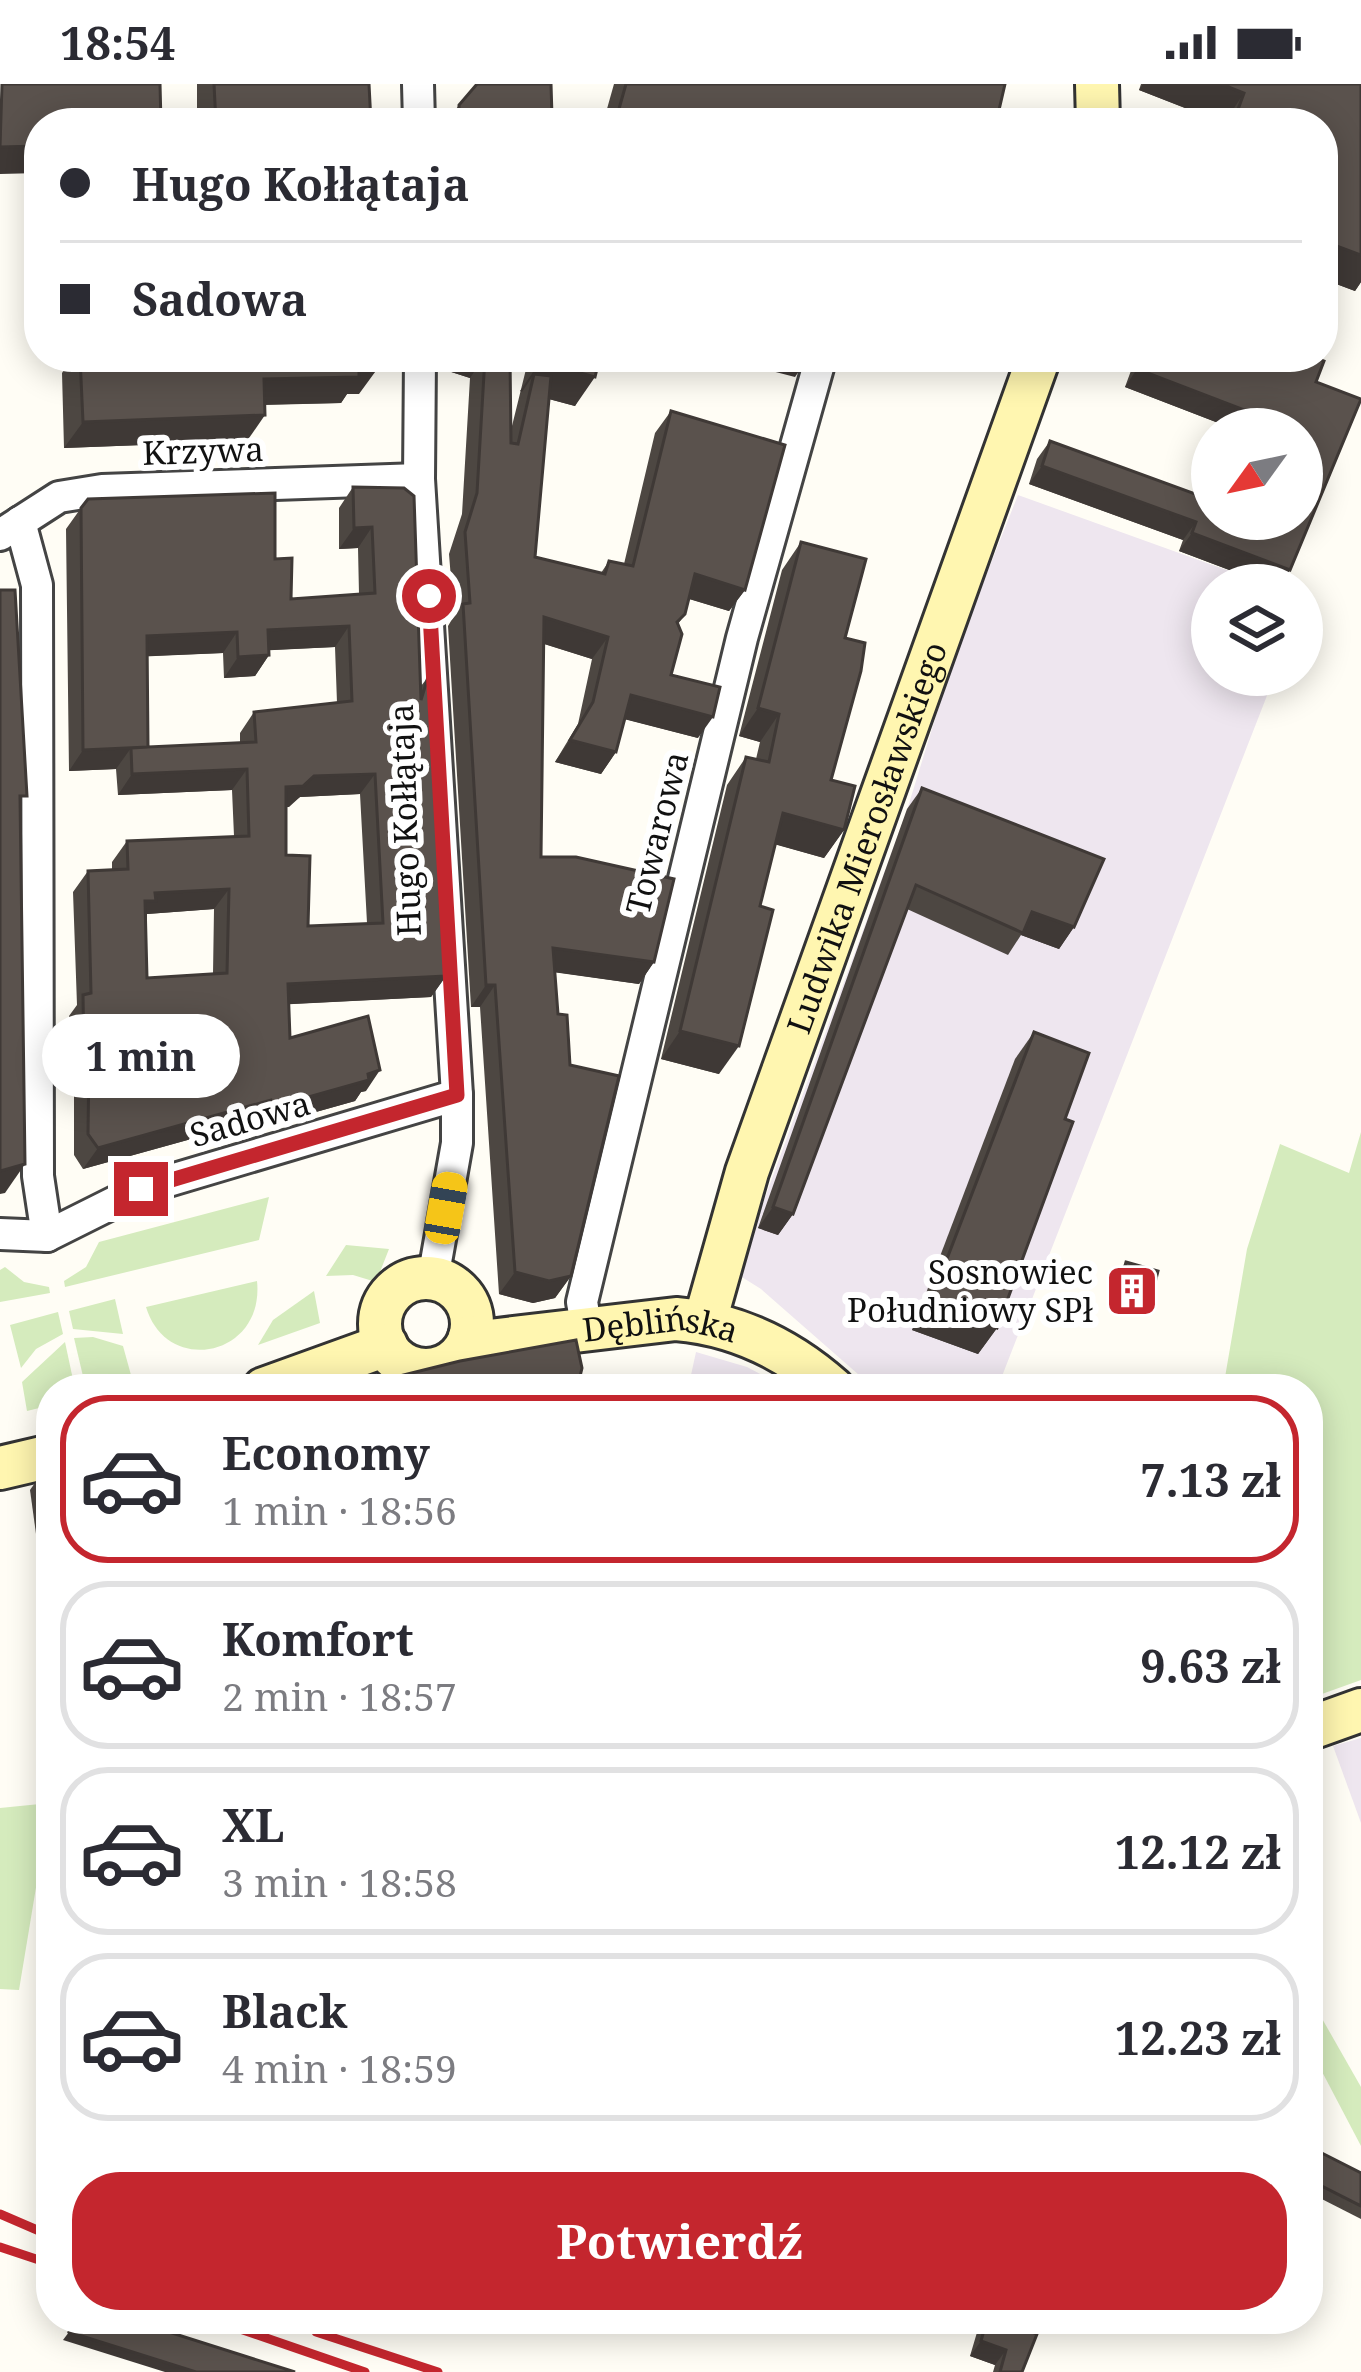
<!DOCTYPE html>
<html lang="pl">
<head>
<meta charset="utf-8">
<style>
  body { margin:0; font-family:"Noto Serif",serif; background:#f2f2f3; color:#2b2b33; height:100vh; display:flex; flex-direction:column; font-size:45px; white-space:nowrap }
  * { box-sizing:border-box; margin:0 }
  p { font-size:39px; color:#7c7c81 }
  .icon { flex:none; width:66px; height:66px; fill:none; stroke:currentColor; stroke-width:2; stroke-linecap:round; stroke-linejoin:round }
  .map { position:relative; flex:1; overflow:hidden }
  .drawer { position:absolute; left:36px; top:1290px; width:1287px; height:960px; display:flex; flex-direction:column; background:#fff; border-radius:48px; box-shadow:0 6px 30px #0003 }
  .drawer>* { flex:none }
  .guide { position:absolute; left:24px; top:24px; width:1314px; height:264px; border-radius:48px; box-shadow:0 6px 30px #0003; display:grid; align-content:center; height:264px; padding:0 36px; background:#fff }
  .needle { width:78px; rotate:237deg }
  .tools { position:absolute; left:1191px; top:324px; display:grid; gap:24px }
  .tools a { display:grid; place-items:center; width:132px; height:132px; border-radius:50%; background:#fff; box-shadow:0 6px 30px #0003; font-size:60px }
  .end { position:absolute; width:54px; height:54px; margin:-27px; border:15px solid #c4262e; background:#fff; box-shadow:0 0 0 6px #fff }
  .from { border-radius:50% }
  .bubble { position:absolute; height:84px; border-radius:42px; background:#fff; box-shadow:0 6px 30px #0003; font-size:39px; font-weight:700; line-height:84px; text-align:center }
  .car { position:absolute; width:36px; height:72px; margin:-36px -18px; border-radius:15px; box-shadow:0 0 9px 3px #0007; background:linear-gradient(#f5c518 24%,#345 0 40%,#f5c518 0 76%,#345 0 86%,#f5c518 0) }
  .guide b { display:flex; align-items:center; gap:42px; height:114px; font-size:45px }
  .guide b+b { border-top:3px solid #e1e1e2 }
  .guide i { width:30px; height:30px; background:#2b2b33 }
  ul { padding:21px 0 0; list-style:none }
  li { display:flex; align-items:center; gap:36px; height:168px; margin:0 24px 18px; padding:0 12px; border:6px solid #e1e1e2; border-radius:48px }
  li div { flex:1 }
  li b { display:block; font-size:45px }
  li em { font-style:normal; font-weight:700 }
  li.active { border-color:#c4262e }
  li>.icon { width:108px; height:108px; stroke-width:1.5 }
  .cta { display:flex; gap:24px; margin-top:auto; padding:24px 36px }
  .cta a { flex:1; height:138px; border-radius:48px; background:#c4262e; color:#fff; font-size:48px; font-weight:700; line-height:138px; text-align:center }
  .status { display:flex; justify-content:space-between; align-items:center; height:84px; padding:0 60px; background:#fff; direction:ltr }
  .status svg { height:33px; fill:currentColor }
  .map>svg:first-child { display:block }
  .industrial { fill:#eee6ef }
  .green { fill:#d5ebbd }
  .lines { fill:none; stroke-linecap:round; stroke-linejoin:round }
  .street-casing { stroke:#444; stroke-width:36 }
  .secondary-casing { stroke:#333; stroke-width:48 }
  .street { stroke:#fff; stroke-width:30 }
  .secondary { stroke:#fff6b0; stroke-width:42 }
  .rail { stroke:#c4262e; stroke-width:9 }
  .wall { fill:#4d4742; fill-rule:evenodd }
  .shaded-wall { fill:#3f3936 }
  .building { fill:#5a524d; stroke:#3f3936; stroke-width:3; fill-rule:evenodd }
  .route { stroke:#c4262e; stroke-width:15 }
  .labels { text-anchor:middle; stroke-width:12; stroke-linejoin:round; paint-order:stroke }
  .street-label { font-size:33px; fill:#111; stroke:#fff }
  .poi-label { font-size:33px; fill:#111; stroke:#fff; text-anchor:end }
</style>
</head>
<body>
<div class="status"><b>18:54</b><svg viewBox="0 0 49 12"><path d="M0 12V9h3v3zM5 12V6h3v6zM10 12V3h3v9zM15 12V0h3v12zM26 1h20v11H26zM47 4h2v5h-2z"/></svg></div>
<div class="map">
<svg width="1361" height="2288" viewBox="0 0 1361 2288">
  <rect width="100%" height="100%" fill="#fffdf5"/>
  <!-- industrial -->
  <g class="industrial">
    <path d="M1018,411L1268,501H1212V591H1275L997,1305H875L761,1205L737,1190L907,726L956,567Z"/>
    <path d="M696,1268L747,1283L789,1305H688Z"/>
    <path d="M1361,1654V1739L1333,1662Z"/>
  </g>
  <!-- green -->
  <g class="green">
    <path d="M1361,1048V1596L1308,1615V1305H1223L1247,1165L1280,1060L1349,1089Z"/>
    <path d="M269,1113L259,1156L65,1203L64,1197L86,1183L99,1158Z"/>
    <path d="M346,1161L389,1165L376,1198L353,1191L326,1192Z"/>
    <path d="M5,1183L24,1198L49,1203L50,1209L0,1218V1186Z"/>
    <path d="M257,1197C265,1272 167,1293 146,1223Z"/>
    <path d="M314,1207L320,1239L258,1261L273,1236Z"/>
    <path d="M115,1215L123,1250L73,1245L69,1227Z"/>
    <path d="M58,1228L63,1250L36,1265L21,1284L10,1241Z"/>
    <path d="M93,1253L123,1262L134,1302L86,1305L74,1254Z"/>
    <path d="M65,1258L75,1305H51V1321L27,1327L22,1298Z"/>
    <path d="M50,1719L19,1906L0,1905V1724Z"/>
    <path d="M1308,1910L1361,2003V2062L1308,1961Z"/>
  </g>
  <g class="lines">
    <!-- street casing -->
    <g class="street-casing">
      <g id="street">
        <path d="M418,0L419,39"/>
        <path d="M420,273L419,395L457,1011V1059L433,1195"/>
        <path d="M20,438L37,501L38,1092L47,1152"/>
        <path d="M0,451L59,413L102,406L419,395"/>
        <path d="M0,1150L47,1152L141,1105L457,1011"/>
        <path d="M587,1246L582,1218L742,554L821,273"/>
      </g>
    </g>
    <!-- secondary casing -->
    <g class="secondary-casing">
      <g id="secondary">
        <path d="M1097,0L1098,39"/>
        <circle cx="426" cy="1240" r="46"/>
        <path id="s1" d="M705,1237L747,1088L1039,273"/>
        <path id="s2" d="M470,1253L489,1257L676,1235C736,1240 788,1265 833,1305"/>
        <path d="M264,1305L386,1261"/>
        <path d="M0,1384L51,1372"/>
        <path d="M1308,1645L1361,1626"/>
      </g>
    </g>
    <!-- street -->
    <use href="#street" class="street"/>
    <!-- secondary -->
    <use href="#secondary" class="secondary"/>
    <!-- rail -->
    <g class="rail">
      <path d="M0,2130L51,2152"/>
      <path d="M0,2163L51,2180"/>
      <path d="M211,2235L365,2288"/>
      <path d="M316,2248L438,2288"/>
    </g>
  </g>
  <!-- wall -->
  <g class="wall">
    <path d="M197,0H369L371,39H197Z"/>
    <path d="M614,0H1005L996,39H603Z"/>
    <path d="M1141,0H1361V198L1355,207L1323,195V39H1223L1139,6Z"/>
    <path d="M459,21L547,39H446Z"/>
    <path d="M73,273H80L359,310H347L341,319L265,321L247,357L64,364L62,289Z"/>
    <path d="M442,273H510L511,346L529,273H600L575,322L549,315L535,473L601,489L609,477L624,480L655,349L671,327L745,506L729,527L689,515L685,530L678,540L671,591L698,654L625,635L616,668L601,690L555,678L578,640L592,575L544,560L541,773L654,878L639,900L555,888L571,1192L555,1214L533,1219L499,1210L480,923H471L448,542L454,532L449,470L462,430L470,294L442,285Z"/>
    <path d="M1136,273H1314L1324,277L1316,298L1361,315L1290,486L1280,501H1269L1179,467L1183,456L1029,400L1037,375L1050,357L1205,414L1208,410L1212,412V435H1302V345H1234L1125,303Z"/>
    <path d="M353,403L404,404L421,602L428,593L446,892L431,913L289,920L290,954L366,1007L361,1008L355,1017L259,1044L256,1037L83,1085L74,1071V1000L70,999L69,932L77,921L73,808L88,787L112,786V778L127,757L234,752L232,706L118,711L116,685L69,687L66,445L81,424L275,475L291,515L359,510L358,464L339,465V424ZM335,563L337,619L254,628L240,649V659L148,663L147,572L223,569L224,594L255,592L269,571V566ZM360,710L367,839L308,842L286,771V723L300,713ZM214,825L213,890L147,894V830Z"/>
    <path d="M801,458L845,554L831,696L844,746L824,774L775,760L719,990L661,975L727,701L746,673L756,675L760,658L739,652L782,486Z"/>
    <path d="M922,704L1074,843L1059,865L1021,851L1008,871L907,825L793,1130L778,1151L758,1144L907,725Z"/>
    <path d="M1034,948L1065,1035L997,1244L978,1270L912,1246L1015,975Z"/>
    <path d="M1126,1178L1144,1227L1112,1218L1120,1186Z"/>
    <path d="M51,1376V1559L30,1406Z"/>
    <path d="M51,1871V1912L39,1907Z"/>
    <path d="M1308,2062L1361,2089V2135L1308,2108Z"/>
    <path d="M985,2235H1002L1022,2288H993L995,2281L970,2272L978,2245Z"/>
  </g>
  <!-- shaded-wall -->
  <g class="shaded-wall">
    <path d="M1143,0H1221L1244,9L1224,39L1139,6Z"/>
    <path d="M552,32L547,39H515L520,33Z"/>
    <path d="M39,62V89L0,90V63Z"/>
    <path d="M1323,157L1361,171V198L1355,207L1323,195Z"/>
    <path d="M450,273H484L470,294L442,285Z"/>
    <path d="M717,273H809L795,293Z"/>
    <path d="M540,278L595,293L575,322L530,310L534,290L522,308L520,307Z"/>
    <path d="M359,284H378L359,310H347L341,319L246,321L264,295Z"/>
    <path d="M1137,285L1247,327L1234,345L1125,303Z"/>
    <path d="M265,331L247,357L64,364L83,338Z"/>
    <path d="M1244,333L1272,342L1270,345H1236Z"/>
    <path d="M1042,382L1196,438L1183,456L1029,400Z"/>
    <path d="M372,443L358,464L339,465L354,444Z"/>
    <path d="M1192,449L1290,486L1280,501H1269L1179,467Z"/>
    <path d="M695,490L745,506L729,527L680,512Z"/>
    <path d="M544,533L608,553L592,575L529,555Z"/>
    <path d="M349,542L335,563L253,567L268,546Z"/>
    <path d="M237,548L223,569L133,573L147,552Z"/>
    <path d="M269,571L255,592L224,594L238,573Z"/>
    <path d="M631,611L713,633L698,654L616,633Z"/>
    <path d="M758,624L779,630L760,658L739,652Z"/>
    <path d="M570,656L616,668L601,690L555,678Z"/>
    <path d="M148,663L131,664L116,685L69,687L83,666Z"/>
    <path d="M247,685L232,706L118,711L132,690Z"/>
    <path d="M375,690L360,710L300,713L289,723L272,724L286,703L314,692Z"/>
    <path d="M783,729L844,746L824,774L763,757Z"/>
    <path d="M229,805L214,825L147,830L141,837L145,817L155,809Z"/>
    <path d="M1032,828L1074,843L1059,865L1021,851Z"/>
    <path d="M553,864L654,878L639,900L538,886Z"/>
    <path d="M446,892L431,913L274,921L288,900Z"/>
    <path d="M486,901H495L480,923H471Z"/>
    <path d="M680,947L739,962L719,990L661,975Z"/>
    <path d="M84,978L89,979L74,1000L70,999Z"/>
    <path d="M380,986L366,1007L361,1008L355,1017L259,1044L273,1023Z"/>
    <path d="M271,1016L256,1037L83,1085L98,1064Z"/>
    <path d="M25,1080L5,1109L0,1110V1087Z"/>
    <path d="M773,1123L793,1130L778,1151L758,1144Z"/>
    <path d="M515,1188L571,1192L555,1214L533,1219L499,1210Z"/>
    <path d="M1117,1210L1150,1219L1144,1227L1112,1218Z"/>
    <path d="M930,1219L997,1244L978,1270L912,1246Z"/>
    <path d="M45,1899L51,1902V1912L39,1907Z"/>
    <path d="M69,2248L196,2288H165L63,2256Z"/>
    <path d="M981,2257L1006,2266L995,2281L970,2272Z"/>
  </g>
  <!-- building -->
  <g class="building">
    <path d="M2,0H160L161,39H39V62L0,63Z"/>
    <path d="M214,0H369L371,39H216Z"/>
    <path d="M477,0H551L552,32L520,33L519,39H459V21Z"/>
    <path d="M626,0H1005L996,39H715L691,37L690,39H615Z"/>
    <path d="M1221,0H1361V171L1323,157V39H1233L1244,9Z"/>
    <path d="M80,273H377L378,284H359V293L264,295L265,331L83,338Z"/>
    <path d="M485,273H510L511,359L518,360L534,290L551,292L535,473L605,490L609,477L633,482L671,327L785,361L745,506L695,490L685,530L677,538L682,550L671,591L720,603L713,633L631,611L616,668L570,656L593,618L608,553L544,533L541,773H576L674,795L654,878L553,864L558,930L567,931L570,981L619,992L571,1192L549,1197L515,1188L495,901H486L463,520L470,519L465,448L477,409Z"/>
    <path d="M542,273H600L595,293L540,278Z"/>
    <path d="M1142,273H1314L1324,277L1316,298L1361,315L1290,486L1192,449L1196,438L1042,382L1050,357L1206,414L1208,410L1212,412V435H1302V345H1271L1272,342L1244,333L1247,327L1137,285Z"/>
    <path d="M353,403L404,404L414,412L421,616L428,593L446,892L288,900L290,954L368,932L380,986L368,990L369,996L273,1023L271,1016L98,1064L88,1050L89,979L84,978L83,911L91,909L88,787L128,785L127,757L249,752L247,685L132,690L131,664L148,663L83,666L81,424L88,415L275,409V475L292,474L291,515L375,509L372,443L354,444ZM349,542L352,617L254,628L256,658L148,663L147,552L237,548L238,573L269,571L268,546ZM375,690L383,839L308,842L310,772L286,771V703L303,702L314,692ZM229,805L227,889L147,894L145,817H156L155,809Z"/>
    <path d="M801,458L866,475L845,554L865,559L861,587L831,696L855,702L844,746L783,729L760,822L773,826L739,962L680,947L746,673L769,678L779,630L758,624Z"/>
    <path d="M0,506H15L27,712H20L25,1080L0,1087Z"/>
    <path d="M922,704L1104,775L1074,843L1032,828L1023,849L916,801L793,1130L773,1123Z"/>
    <path d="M1034,948L1089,969L1065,1035L1073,1038L997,1244L930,1219Z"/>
    <path d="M1126,1178L1158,1187L1150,1219L1117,1210Z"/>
    <path d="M576,1256L582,1284L577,1305H347L460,1277Z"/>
    <path d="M51,1880V1902L45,1899Z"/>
    <path d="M1308,2062L1361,2089V2122L1308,2095Z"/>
    <path d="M73,2235H128L295,2288H196L69,2248Z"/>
    <path d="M987,2235H1002L1037,2250L1022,2288H1000L1006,2266L981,2257Z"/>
  </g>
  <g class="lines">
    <!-- route -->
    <path class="route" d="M141,1105L457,1011L429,512"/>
  </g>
  <!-- icons -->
  <defs>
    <g id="building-square" transform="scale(2.7)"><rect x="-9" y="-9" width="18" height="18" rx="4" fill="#c4262e" stroke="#fff"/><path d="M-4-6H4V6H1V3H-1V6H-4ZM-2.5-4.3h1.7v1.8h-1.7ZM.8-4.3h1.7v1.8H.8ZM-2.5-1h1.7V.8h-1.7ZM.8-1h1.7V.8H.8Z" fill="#fff"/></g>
  </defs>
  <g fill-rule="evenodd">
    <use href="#building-square" x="1132" y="1207"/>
  </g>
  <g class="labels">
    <!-- street labels -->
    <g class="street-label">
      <text transform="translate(203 367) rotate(-2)" y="12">Krzywa</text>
      <text transform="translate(405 736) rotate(-92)" y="12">Hugo Kołłątaja</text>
      <text transform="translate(657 749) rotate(-76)" y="12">Towarowa</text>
      <text dy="12" stroke="none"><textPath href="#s1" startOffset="510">Ludwika Mierosławskiego</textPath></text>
      <text transform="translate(250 1035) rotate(-16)" y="12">Sadowa</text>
      <text dy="12" stroke="none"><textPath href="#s2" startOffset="192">Dęblińska</textPath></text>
    </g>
    <!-- poi labels -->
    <g class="poi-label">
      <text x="1093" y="1200">Sosnowiec<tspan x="1093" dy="38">Południowy SPł</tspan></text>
    </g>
  </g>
</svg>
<div class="tools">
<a><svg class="needle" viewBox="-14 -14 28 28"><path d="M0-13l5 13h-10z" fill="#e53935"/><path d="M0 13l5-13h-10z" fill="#7c7c81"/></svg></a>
<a><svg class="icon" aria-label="layers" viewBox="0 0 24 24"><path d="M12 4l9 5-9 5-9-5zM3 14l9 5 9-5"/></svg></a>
</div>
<i class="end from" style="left:429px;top:512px"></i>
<i class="end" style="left:141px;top:1105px"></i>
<div class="bubble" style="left:42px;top:930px;width:198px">1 min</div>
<i class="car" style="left:446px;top:1124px;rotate:10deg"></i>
<div class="guide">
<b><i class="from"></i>Hugo Kołłątaja</b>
<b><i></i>Sadowa</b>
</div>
<section class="drawer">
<ul>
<li class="active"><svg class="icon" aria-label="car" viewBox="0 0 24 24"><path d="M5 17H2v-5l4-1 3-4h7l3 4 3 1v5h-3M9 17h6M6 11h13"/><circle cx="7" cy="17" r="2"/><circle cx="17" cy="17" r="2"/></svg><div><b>Economy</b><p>1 min · 18:56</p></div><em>7.13 zł</em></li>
<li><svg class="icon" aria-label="car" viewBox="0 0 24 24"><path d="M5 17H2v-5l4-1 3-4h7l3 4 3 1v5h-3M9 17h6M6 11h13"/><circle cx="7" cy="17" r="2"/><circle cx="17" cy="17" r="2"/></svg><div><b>Komfort</b><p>2 min · 18:57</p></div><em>9.63 zł</em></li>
<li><svg class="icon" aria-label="car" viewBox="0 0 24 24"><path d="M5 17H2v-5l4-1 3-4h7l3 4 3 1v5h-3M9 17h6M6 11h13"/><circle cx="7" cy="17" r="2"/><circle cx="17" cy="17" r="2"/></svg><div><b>XL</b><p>3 min · 18:58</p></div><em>12.12 zł</em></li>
<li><svg class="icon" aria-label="car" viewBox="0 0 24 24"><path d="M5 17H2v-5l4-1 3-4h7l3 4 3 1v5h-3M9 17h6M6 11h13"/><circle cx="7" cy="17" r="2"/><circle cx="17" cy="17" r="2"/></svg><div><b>Black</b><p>4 min · 18:59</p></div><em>12.23 zł</em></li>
</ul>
<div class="cta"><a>Potwierdź</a></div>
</section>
</div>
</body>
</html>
